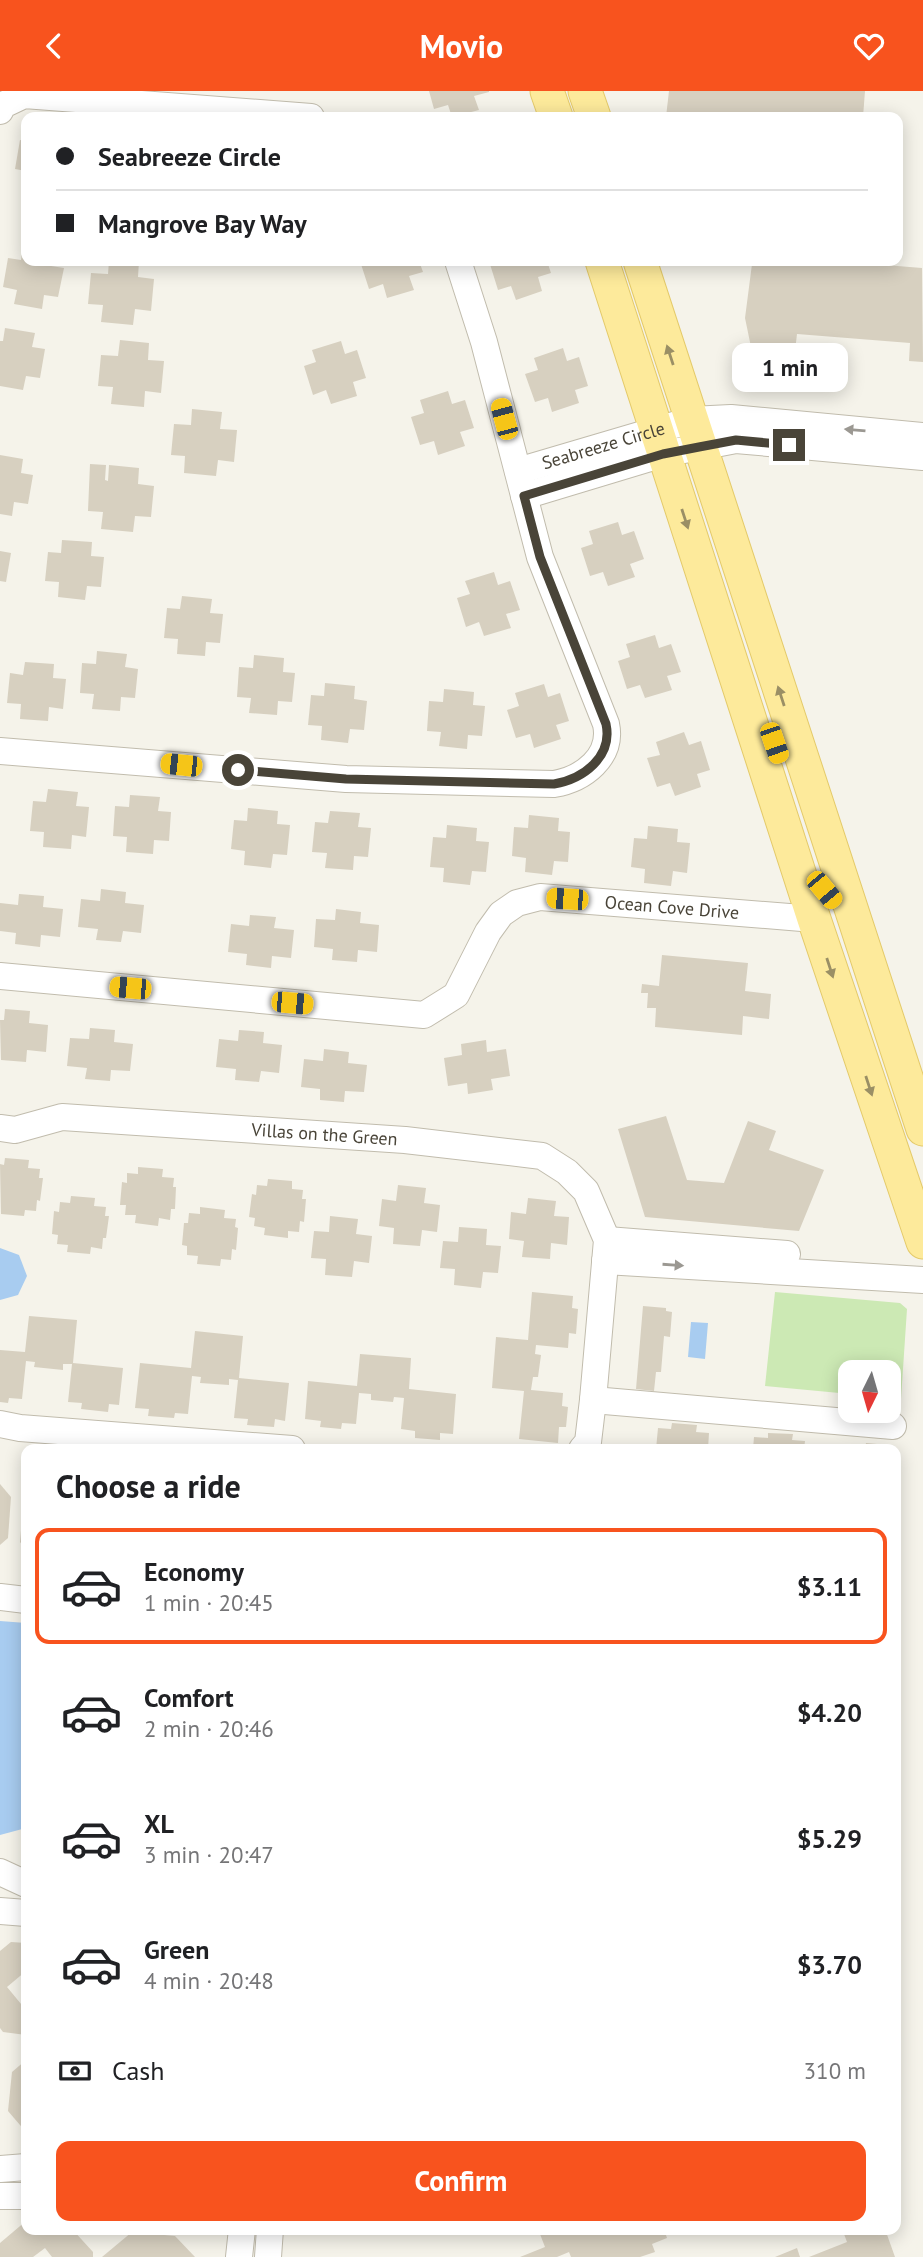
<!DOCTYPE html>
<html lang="en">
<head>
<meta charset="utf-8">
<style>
  body { margin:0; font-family:"PT Sans",sans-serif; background:#f2f2f2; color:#202124; height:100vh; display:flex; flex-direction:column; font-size:26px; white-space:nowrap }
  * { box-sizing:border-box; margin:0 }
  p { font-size:23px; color:#757577 }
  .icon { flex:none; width:38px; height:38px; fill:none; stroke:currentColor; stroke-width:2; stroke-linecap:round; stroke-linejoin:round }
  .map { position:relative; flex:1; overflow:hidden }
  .details { position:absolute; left:21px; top:1353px; width:880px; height:791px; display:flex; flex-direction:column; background:#fff; border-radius:14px; box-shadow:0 4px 18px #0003 }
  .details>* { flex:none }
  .hud { position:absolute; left:21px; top:21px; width:882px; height:154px; border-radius:14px; box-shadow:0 4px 18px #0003; display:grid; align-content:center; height:154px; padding:0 35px; background:#fff }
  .needle { width:46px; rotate:185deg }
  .fabs { position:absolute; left:838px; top:1269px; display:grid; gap:14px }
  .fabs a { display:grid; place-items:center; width:63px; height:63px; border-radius:14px; background:#fff; box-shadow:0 4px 18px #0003; font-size:35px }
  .end { position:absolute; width:32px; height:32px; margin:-16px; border:9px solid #494438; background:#fff; box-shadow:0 0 0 4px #fff }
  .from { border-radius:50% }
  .bubble { position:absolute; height:49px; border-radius:14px; background:#fff; box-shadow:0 4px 18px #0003; font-size:23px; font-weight:800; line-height:49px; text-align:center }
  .car { position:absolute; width:21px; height:42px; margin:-21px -10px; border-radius:9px; box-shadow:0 0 5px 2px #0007; background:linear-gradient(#f5c518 24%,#345 0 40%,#f5c518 0 76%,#345 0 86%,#f5c518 0) }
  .hud b { display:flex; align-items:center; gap:24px; height:66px; font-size:26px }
  .hud b+b { border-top:2px solid #e0e0e0 }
  .hud i { width:18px; height:18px; background:#202124 }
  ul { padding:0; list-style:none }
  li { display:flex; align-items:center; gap:21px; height:116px; margin:0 14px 10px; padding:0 21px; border:4px solid transparent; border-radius:14px }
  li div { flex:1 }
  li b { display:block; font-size:26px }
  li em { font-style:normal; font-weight:800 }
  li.on { border-color:#f8531e }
  li>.icon { width:63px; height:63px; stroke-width:1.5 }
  h2 { padding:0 35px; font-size:32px; line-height:84px }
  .pay { display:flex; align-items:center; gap:18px; height:77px; padding:0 35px; font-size:26px }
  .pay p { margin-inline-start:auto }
  .cta { display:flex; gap:14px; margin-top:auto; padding:14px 35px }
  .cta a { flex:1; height:80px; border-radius:14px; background:#f8531e; color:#fff; font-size:28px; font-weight:800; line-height:80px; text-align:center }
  header { display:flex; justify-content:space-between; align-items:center; height:91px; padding:0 35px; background:#f8531e; color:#fff; font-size:32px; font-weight:800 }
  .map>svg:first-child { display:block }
  .pitch { fill:#cce9b4 }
  .water { fill:#a8ccf0 }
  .building { fill:#d7d0c0 }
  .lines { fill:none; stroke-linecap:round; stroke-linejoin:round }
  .minor-casing { stroke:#c1bcad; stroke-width:28 }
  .major-casing { stroke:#e4ca6a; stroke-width:35 }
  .minor { stroke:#fff; stroke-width:26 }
  .major { stroke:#fdea9b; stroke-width:33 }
  .oneway { fill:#9a8f65 }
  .oneway2 { fill:#9b9892 }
  .route { stroke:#494438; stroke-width:9 }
  .labels { text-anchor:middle; stroke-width:5; stroke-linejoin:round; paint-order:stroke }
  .street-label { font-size:18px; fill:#494438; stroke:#fff }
</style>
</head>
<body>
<header><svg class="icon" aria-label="back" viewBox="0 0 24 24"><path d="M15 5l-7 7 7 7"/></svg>Movio<svg class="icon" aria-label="heart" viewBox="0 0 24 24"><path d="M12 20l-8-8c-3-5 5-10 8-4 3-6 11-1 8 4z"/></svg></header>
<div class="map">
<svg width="923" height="2166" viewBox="0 0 923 2166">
  <rect width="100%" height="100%" fill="#f5f3ea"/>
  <!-- pitch -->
  <path class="pitch" d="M775,1201L900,1212L907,1218L901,1308L889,1307V1281H850V1303L765,1295Z"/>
  <!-- water -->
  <g class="water">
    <path d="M0,1157L19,1164L27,1185L18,1204L0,1209Z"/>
    <path d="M691,1231L708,1232L705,1268L688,1266Z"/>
    <path d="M0,1530L26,1532V1737L0,1744Z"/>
  </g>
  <!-- building -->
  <g class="building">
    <path d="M429,0H489V1L474,5L479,19L452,26L448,14L434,18Z"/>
    <path d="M669,0H865L863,26H666Z"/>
    <path d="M20,49L26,50V80L15,78Z"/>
    <path d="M23,156L26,157V170H52L51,175L64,177L58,206L44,204L42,218L14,213L17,199L3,196L8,167L21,169Z"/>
    <path d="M109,170H139L138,186L154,188L151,220L135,218L133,234L101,231L103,214L88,213L91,182L108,183Z"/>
    <path d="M360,170H419L423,181L409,185L414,199L387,207L383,193L369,198Z"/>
    <path d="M489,170H547L551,182L538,186L542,200L516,209L511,195L498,199Z"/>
    <path d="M760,170H836L922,177L923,271L909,270L910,252L797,243L795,260L751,256L745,227L752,173Z"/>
    <path d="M5,237L35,242L32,256L45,258L40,287L26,285L23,299L0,295V250H3Z"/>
    <path d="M120,249L149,252L148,269L164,270L161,302L145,300L144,316L111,313L113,296L98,295L101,264L118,265Z"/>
    <path d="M341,250L345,263L357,259L366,287L353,291L357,305L331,313L326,299L313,304L304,275L316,271L312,259Z"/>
    <path d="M563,257L567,270L579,266L588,295L575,299L579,312L552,321L548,307L535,311L525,283L538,279L534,267Z"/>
    <path d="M448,300L452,313L465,309L474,337L460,341L465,355L438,364L434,350L420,354L411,326L424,322L420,309Z"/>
    <path d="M192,318L222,321L220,338L237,339L234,371L218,369L216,385L184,382L185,365L171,364L174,333L191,334Z"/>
    <path d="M0,364L23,368L21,382L33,384L28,413L14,411L12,425L0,423Z"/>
    <path d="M90,373L106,374L105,389L108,390L109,374L139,377L138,393L154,395L151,426L135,425L133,441L101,438L103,421L88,420Z"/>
    <path d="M618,431L622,444L634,440L644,468L630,473L635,486L608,495L603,481L590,485L581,457L593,453L589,440Z"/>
    <path d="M62,449L92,451L91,465L104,466L101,496L87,495L85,509L58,506L59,491L45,490L48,461L61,462Z"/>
    <path d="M0,460L11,462L6,491L0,490Z"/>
    <path d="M494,481L498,494L510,490L520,519L506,523L511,537L484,545L479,531L466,536L457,507L470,503L465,490Z"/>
    <path d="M182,505L212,508L210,522L223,523L220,552L206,551L205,565L177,563L178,548L164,547L167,517L180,518Z"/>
    <path d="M655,544L659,557L671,553L681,581L667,585L672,599L645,607L640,594L627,598L618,570L630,566L626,553Z"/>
    <path d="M97,560L127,563L125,576L138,578L135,607L121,606L120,620L92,618L94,603L80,602L82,572L96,573Z"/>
    <path d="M254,564L284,567L283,581L295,582L292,611L278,610L277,624L249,622L251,607L237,606L239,576L253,577Z"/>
    <path d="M25,571L54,573L53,587L66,588L63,618L49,616L48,630L20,628L21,613L7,612L10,582L23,584Z"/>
    <path d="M325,592L355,595L354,608L367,610L364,639L350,638L348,652L321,649L322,635L308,634L311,604L324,605Z"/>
    <path d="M544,593L548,606L560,602L569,630L556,634L561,648L534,657L530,643L516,647L507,619L519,615L515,602Z"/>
    <path d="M444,598L474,601L473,614L485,615L482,645L468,644L467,658L439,655L441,641L427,640L429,610L443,611Z"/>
    <path d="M684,641L689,654L701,650L710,679L697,683L701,696L675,705L670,692L657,696L647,667L660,664L656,651Z"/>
    <path d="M48,698L78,701L76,715L89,716L86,746L72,744L71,758L43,756L44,741L30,740L33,710L46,711Z"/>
    <path d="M130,704L160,706L158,720L171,721L169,750L154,749L153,763L126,761L127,746L113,745L115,715L129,716Z"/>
    <path d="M248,717L278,720L277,733L290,734L287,764L273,763L271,777L244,774L245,760L231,758L234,729L247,730Z"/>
    <path d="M330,720L360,722L358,736L371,737L368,766L354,765L353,779L325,777L327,762L312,761L315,731L328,732Z"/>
    <path d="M529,724L559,727L558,740L570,741L568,771L554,770L552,784L525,781L526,767L512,765L514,736L528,737Z"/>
    <path d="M447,734L477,737L476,750L489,751L486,781L472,780L470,794L443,791L444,777L430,776L433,746L446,747Z"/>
    <path d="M648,735L678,738L677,751L690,752L687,782L673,780L671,795L644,792L645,778L631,776L634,747L647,748Z"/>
    <path d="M101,798L126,801L125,812L144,814L141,842L123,840L121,851L96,849L98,838L78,836L81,808L100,810Z"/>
    <path d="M19,803L44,805L43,816L63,818L60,846L41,844L40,856L15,853L16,842L0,840V812L18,814Z"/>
    <path d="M336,818L361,821L360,832L379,834L377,861L358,859L357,871L332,869L333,858L314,856L316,828L335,829Z"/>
    <path d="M250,824L276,826L274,837L294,839L291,867L272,865L271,877L246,874L247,863L228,861L231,833L249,835Z"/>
    <path d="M662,864L748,872L745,900L771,903L769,928L743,925L742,944L655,936L656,917H647L648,902H641L642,893L659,895Z"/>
    <path d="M5,918L30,920L29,932L48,934L46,961L27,959L26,971L1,969L0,929H4Z"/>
    <path d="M90,937L115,939L114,951L133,953L130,980L111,979L110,990L85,988L87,977L67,975L70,947L89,948Z"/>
    <path d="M239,939L264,941L263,952L282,954L279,982L261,980L259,991L235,989L236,978L216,976L219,948L238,950Z"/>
    <path d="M486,949L487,961L506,958L510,985L491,988L493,999L468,1003L467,992L448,995L444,967L462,964L461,953Z"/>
    <path d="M324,958L349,961L348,972L367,974L364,1001L345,1000L344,1011L320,1009V998L301,996L304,968L323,970Z"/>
    <path d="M666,1025L687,1089L724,1092L748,1030L776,1040L769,1059L824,1079L799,1140L645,1126L618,1038Z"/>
    <path d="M5,1067L29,1069L28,1077L40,1078L39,1087H43L40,1110L37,1109L36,1120L25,1119L24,1125L1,1123L0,1073L4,1074Z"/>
    <path d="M138,1076L163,1078L162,1086L174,1087L173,1096H176L175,1118H171L170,1129L159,1127L158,1135L135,1132L136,1124H125L126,1114H120L122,1091L127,1092V1082L138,1083Z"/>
    <path d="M268,1088L292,1090V1098L303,1099L302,1108H306L304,1131L300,1130L299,1141L288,1140V1147L264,1144L265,1137L254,1135L255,1127L249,1126L252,1103L256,1104L257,1094L267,1095Z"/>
    <path d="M398,1094L426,1097L424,1112L440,1114L437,1141L422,1139L420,1155L393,1153L394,1137L379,1135L382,1108L396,1110Z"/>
    <path d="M71,1105L95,1107L94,1115L106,1116L105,1125H109L106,1147H103L102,1158L91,1156L90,1163L67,1161L68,1154L57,1153L58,1144L52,1143L54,1120L59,1121L60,1111L70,1112Z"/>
    <path d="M528,1107L556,1110L554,1125L569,1126L567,1154L551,1152L550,1168L522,1166L524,1150L509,1148L511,1121L526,1123Z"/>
    <path d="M200,1116L225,1119L224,1127L236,1128L235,1136L238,1137L236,1159L232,1158L231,1169L221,1168L220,1175L197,1173L198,1165L187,1164V1155L182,1154L184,1132H188L189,1122L200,1123Z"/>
    <path d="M330,1125L358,1128L356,1143L372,1145L369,1172L354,1170L352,1186L325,1184L326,1168L311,1167L314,1140L329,1141Z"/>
    <path d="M459,1136L487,1138L486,1154L501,1155L498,1182L483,1181L481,1197L454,1194L455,1178L440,1177L443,1150L458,1151Z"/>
    <path d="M532,1201L573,1205L572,1217L578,1218L576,1243L569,1242L568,1257L536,1254L535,1263L541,1264L538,1286H533L531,1299L563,1302L562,1315L568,1316L566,1336H559L558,1352L519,1348L524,1300L492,1297L496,1246L528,1249Z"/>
    <path d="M643,1215L666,1217V1220L672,1221L670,1246L664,1245L661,1281H656L654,1300L636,1298Z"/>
    <path d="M29,1225L77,1229L73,1272L123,1277L119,1314L109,1313L108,1321L81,1318L82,1312L68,1311L72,1273H63V1279L34,1276L35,1271L26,1270L22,1308L9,1307L8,1312L0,1311V1259L25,1261Z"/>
    <path d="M195,1240L243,1245L239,1287L289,1292L285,1330L275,1328L274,1336L247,1334L248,1328L234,1327L238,1289L229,1288V1294L200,1292L201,1286L192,1285L188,1323L175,1322L174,1327L148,1325L149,1318L135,1317L140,1272L191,1277Z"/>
    <path d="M360,1263L411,1267L409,1298L456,1303L453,1343L440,1342V1349L415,1347V1340L401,1338L404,1307L394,1306L393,1311L371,1309V1303L359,1302L356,1333L342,1332L341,1338L320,1336L321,1330L305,1328L308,1290L357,1295Z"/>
    <path d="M672,1332L697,1334L696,1341L709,1342L708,1358H656L658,1337L671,1338Z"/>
    <path d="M768,1342L793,1343L792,1349L805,1350L804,1358H753L754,1346L768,1347Z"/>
    <path d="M866,1352L888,1354L887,1358H865Z"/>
    <path d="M0,1393L11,1406L8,1447L0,1454Z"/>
    <path d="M24,1407H26V1459L20,1451Z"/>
    <path d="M11,1851L26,1852V1880L7,1896L26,1919V1944L3,1941L0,1937V1860Z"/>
    <path d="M26,1969V2041L8,2020L12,1981Z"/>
    <path d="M26,2130V2138H72L93,2161V2166H52L45,2157L33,2166H0V2152Z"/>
    <path d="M538,2138H664L667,2147L652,2153L655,2161L640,2166H571L569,2161L557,2166H520L545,2156Z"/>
    <path d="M856,2138H885L895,2166H809L847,2151L844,2143Z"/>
    <path d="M132,2141L175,2145L195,2166H102Z"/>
    <path d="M797,2157L800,2166H775Z"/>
  </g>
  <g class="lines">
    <!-- minor casing -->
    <g class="minor-casing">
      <g id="minor">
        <path d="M0,20L3,14L24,4L311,26"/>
        <path id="s1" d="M518,380L691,329L731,327L923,345"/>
        <path d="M524,405L663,363L736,349L923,366"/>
        <path d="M0,660L346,688L554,693C583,688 613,666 606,633L540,466L484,251L458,170"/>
        <path id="s2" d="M0,885L424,924L456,904L488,841L501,823L517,812L540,806L814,828"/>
        <path id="s3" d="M0,1037L15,1039L62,1026L405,1049L542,1065L567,1081L586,1100L607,1149L593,1309L588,1351L582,1358"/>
        <path d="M607,1149L787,1163"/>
        <path d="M605,1170L923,1189"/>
        <path d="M593,1309L893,1335"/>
        <path d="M0,1333L20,1337L292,1358"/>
        <path d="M0,1506L26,1509"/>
        <path d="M0,1781L26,1793"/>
        <path d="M0,1820L26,1822"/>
        <path d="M0,2078L26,2076"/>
        <path d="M0,2105H26"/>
        <path d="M239,2166L242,2138"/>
        <path d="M268,2166L270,2138"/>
      </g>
    </g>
    <!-- major casing -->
    <g class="major-casing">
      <g id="major">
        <path d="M547,0L556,26"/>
        <path d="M585,0L594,26"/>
        <path d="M602,170L814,828L923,1151"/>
        <path d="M640,170L923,1038"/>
      </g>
    </g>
    <!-- minor -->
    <use href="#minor" class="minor"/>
    <!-- major -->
    <use href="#major" class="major"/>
  </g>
  <!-- one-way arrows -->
  <defs><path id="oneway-solid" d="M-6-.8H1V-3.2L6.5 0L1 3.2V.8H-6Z" transform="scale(1.75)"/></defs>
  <g class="oneway">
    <use href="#oneway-solid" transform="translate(670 264) rotate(-108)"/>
    <use href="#oneway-solid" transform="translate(685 428) rotate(72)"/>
    <use href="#oneway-solid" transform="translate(781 605) rotate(-108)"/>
    <use href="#oneway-solid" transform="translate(830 877) rotate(72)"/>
    <use href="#oneway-solid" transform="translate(869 995) rotate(72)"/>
  </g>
  <g class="oneway2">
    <use href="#oneway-solid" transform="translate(855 339) rotate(-175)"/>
    <use href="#oneway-solid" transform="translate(673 1174) rotate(4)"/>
  </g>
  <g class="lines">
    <!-- route -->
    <path class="route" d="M238,679L346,688L554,693C583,688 613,666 606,633L540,466L524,405L663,363L699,356L736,349L789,354"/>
  </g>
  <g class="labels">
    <!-- street labels -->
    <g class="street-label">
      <text dy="6" stroke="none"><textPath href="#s1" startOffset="89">Seabreeze Circle</textPath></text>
      <text dy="6" stroke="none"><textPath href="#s2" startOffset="732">Ocean Cove Drive</textPath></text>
      <text dy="6" stroke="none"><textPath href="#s3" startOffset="327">Villas on the Green</textPath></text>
    </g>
  </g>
</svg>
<div class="fabs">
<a><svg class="needle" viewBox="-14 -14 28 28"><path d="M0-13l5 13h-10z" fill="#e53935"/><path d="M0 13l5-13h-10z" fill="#757577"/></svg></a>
</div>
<i class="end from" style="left:238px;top:679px"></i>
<i class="end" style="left:789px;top:354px"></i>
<div class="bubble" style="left:732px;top:252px;width:116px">1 min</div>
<i class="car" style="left:504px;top:328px;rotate:345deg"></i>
<i class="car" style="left:774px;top:652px;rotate:161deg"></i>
<i class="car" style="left:181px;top:674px;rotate:276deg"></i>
<i class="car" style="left:824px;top:799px;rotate:140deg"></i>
<i class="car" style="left:567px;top:808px;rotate:274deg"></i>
<i class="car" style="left:130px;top:897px;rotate:275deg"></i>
<i class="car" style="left:292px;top:912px;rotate:95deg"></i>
<div class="hud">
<b><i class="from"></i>Seabreeze Circle</b>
<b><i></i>Mangrove Bay Way</b>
</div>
<section class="details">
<h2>Choose a ride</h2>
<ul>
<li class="on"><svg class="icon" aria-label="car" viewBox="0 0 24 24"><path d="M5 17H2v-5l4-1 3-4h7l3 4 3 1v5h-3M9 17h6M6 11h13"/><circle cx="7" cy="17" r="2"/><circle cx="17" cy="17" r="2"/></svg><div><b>Economy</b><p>1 min · 20:45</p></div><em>$3.11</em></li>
<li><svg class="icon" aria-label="car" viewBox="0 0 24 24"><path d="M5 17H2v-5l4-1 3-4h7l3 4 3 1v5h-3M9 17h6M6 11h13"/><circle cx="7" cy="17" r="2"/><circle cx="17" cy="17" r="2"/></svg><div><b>Comfort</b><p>2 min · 20:46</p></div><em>$4.20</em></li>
<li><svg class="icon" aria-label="car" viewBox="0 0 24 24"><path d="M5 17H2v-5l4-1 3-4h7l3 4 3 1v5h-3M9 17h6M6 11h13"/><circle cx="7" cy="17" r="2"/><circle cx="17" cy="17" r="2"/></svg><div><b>XL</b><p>3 min · 20:47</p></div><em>$5.29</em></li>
<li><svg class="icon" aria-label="car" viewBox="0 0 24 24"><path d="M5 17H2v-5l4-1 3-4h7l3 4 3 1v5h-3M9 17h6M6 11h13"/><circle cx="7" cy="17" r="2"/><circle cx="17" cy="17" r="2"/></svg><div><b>Green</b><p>4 min · 20:48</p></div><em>$3.70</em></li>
</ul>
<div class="pay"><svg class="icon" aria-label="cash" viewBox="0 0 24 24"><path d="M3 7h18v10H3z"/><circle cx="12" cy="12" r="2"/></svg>Cash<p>310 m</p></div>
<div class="cta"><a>Confirm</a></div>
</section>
</div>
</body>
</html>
